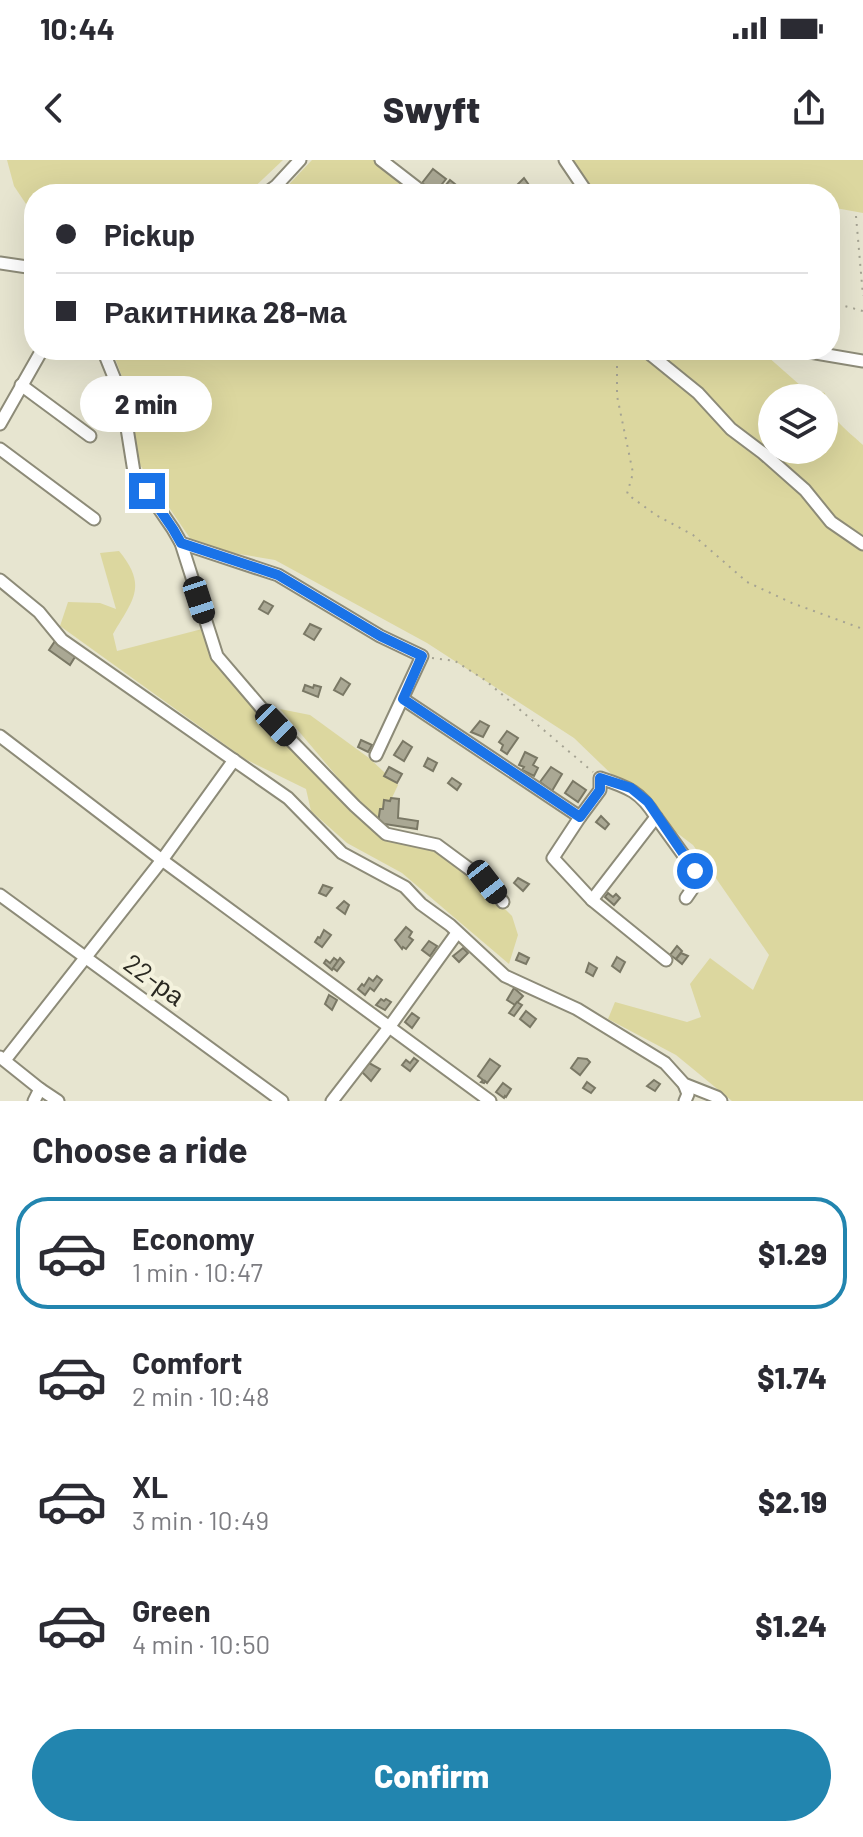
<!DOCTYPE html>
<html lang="en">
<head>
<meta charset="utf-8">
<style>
  body { margin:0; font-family:Barlow,sans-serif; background:#f2f2f3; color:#2b2b33; height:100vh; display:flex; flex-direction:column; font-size:30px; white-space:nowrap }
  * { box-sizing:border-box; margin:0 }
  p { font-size:26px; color:#7c7c81 }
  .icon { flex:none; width:44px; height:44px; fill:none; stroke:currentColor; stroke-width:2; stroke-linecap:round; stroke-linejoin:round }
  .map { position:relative; height:941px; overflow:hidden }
  .side { display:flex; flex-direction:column; background:#fff; flex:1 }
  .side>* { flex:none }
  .guide { position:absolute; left:24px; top:24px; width:816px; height:176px; border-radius:32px; box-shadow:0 8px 32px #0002; display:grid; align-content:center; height:176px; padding:0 32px; background:#fff }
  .tools { position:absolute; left:758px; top:224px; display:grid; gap:16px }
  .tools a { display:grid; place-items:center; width:80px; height:80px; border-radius:50%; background:#fff; box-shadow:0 8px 32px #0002; font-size:40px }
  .end { position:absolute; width:36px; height:36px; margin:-18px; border:10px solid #1a73e8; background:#fff; box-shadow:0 0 0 4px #fff }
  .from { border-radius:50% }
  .bubble { position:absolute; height:56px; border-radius:28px; background:#fff; box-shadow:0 8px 32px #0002; font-size:26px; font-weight:800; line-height:56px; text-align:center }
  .car { position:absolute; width:24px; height:48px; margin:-24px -12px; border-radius:10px; box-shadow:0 0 6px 2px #0007; background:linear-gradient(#222 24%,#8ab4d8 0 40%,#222 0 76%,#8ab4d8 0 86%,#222 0) }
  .guide b { display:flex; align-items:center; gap:28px; height:76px; font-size:30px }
  .guide b+b { border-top:2px solid #e1e1e2 }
  .guide i { width:20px; height:20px; background:#2b2b33 }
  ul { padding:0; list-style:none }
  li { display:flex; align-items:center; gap:24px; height:112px; margin:0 16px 12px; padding:0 16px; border:4px solid transparent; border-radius:32px }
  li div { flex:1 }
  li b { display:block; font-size:30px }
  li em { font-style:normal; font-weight:800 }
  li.on { border-color:#2285af }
  li>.icon { width:72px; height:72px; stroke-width:1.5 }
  h2 { padding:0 32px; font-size:36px; line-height:96px }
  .cta { display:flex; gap:16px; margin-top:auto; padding:16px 32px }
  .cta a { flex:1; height:92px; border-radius:48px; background:#2285af; color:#fff; font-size:32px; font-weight:800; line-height:92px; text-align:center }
  .status { display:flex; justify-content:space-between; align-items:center; height:56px; padding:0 40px; background:#fff; direction:ltr }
  .status svg { height:22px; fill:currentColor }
  header { display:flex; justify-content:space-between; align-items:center; height:104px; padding:0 32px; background:#fff; font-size:36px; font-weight:800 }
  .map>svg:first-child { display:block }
  .green { fill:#dcd79f; fill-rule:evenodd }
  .building { fill:#aaa894; stroke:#7a7865; stroke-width:2 }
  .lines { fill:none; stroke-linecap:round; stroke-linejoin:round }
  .street-casing { stroke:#8d8b78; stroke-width:15 }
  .path { stroke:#a5a393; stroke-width:2; stroke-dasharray:2 6; stroke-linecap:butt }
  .street { stroke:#fff; stroke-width:11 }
  .route { stroke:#1a73e8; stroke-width:10 }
  .labels { text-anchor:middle; stroke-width:8; stroke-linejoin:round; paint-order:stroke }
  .street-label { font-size:26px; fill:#2a2921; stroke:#f4f2dd }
</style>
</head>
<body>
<div class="status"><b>10:44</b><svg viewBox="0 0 49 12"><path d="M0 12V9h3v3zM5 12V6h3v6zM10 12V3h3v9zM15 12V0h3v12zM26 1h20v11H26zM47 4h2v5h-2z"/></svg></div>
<header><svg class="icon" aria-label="back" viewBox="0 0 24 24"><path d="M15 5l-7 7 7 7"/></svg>Swyft<svg class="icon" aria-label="share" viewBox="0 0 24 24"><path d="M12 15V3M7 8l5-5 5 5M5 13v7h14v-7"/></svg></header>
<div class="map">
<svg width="863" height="941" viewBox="0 0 863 941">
  <rect width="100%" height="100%" fill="#e7e5d0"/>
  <!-- green -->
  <g class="green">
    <path d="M7,0H283L247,34H34V56L14,26Z"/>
    <path d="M312,0H374L419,34H280Z"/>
    <path d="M568,0H863V53L830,47V34H593Z"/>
    <path d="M112,190H765L767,196L801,226L825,233C825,255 847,270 863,285V941H732L676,895L608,859L615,842L687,862L701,857L690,824L710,798L753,830L769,795L693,685L656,657L574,578L427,483L275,400L196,387L138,302L130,238ZM772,238H824V290H772Z"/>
    <path d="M119,391C148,426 133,440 113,474L117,491L206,468L215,497L351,652L383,679L435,691L482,726L512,756L518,775L509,804L402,713L347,683L311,651L306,629L245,599L60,466L68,442L100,443L116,449L100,393Z"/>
    <path d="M280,549L310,555L369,598L398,625L381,661L345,626Z"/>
  </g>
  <!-- building -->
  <g class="building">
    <path d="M433,9L446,19L435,33L422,23Z"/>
    <path d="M524,18L529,25L522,31L517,25Z"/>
    <path d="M450,20L461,29L457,34H443L440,32Z"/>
    <path d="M264,441L273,446L268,454L259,449Z"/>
    <path d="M310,464L321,469L314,480L304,474Z"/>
    <path d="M57,478L78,492L70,505L49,490Z"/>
    <path d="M341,518L350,524L343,535L334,530Z"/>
    <path d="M305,525L313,528L314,525L321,527L318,537L303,531Z"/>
    <path d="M480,561L489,566L483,577L471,572Z"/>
    <path d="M507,571L518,578L507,594L501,590L503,585L499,582Z"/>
    <path d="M361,580L372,585L368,592L358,587Z"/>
    <path d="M403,581L412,587L404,601L394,595Z"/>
    <path d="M525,592L537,598L533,605L538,608L534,616L522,610L524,607L519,605Z"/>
    <path d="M428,598L437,603L433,611L424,606Z"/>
    <path d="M389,607L402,614L397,623L384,616Z"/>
    <path d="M551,607L562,614L552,631L540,622Z"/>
    <path d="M452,618L461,624L457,630L448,623Z"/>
    <path d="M573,621L586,630L578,642L565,633Z"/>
    <path d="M391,638L399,639L398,658L418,661L417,669L378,663L380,649H383L384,640L390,641Z"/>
    <path d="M601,656L609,664L605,669L596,662Z"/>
    <path d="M518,718L529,724L523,731L514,723Z"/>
    <path d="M323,725L332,728L326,736L319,733Z"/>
    <path d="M608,733L613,737L616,734L620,738L614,745L605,737Z"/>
    <path d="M344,741L349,745L345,754L337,748Z"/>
    <path d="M406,767L412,772L409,777L413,780L406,789L403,787L402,789L395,780Z"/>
    <path d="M324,770L331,775L322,787L315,782L318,777L320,778Z"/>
    <path d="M429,781L437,786L430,796L422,790Z"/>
    <path d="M677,786L682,791L676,799L670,795Z"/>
    <path d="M463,788L468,793L459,802L453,796Z"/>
    <path d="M519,793L529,798L526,804L516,800Z"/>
    <path d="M681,793L688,796L682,804L676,799Z"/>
    <path d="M617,797L625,802L620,812L612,806Z"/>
    <path d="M334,798L338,801L332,810L324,803L326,800L330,803Z"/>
    <path d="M340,798L344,802L337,811L333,808Z"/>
    <path d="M589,803L597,808L593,816L586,812Z"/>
    <path d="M377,816L382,820L374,831L370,828L365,835L358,829L362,824L364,826L369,818L373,821Z"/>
    <path d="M514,828L523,836L515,845L507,840Z"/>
    <path d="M329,835L337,840L332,850L325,844Z"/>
    <path d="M381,839L384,841L386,839L391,842L385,850L376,845Z"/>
    <path d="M517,842L522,845L514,856L509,853Z"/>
    <path d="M526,851L536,859L530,867L520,859Z"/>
    <path d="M412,853L419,858L412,868L405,862Z"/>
    <path d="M414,898L418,901L410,911L402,905L406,900L410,903Z"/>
    <path d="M578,898L587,899L590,902L580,915L571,908Z"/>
    <path d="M490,899L500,906L487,923L485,921L484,923L481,922L483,920L478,916Z"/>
    <path d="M369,903L380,909L371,921L362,912Z"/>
    <path d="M654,920L660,924L655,931L647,926Z"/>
    <path d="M587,922L595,928L591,933L583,928Z"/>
    <path d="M503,923L511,929L506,937L505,936L504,938L496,932Z"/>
  </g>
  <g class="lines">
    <!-- street casing -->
    <g class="street-casing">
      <g id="street">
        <path d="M381,0L425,34"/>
        <path d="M565,0L588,34"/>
        <path d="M265,34L276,26L300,0"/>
        <path d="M0,103L34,108"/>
        <path d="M103,190L122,237L134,312L173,369L181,383L217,496L276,565L355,646L386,674L437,685L487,722L503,742"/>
        <path d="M645,190L698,233L731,269L763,293L805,330L831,362L863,384"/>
        <path d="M798,190L863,201"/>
        <path d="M21,225L90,276"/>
        <path d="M0,264L42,190"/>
        <path d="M0,289L94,359"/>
        <path d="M181,383L278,415L380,476L422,496L376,595"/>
        <path d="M0,420L39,452L62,480L288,638L342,693L405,727L421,744L450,765L505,816L577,849L665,903L684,924L717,937L721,941"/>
        <path d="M403,539L580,657L553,698L592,740L666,800"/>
        <path d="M0,576L162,700L490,941"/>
        <path d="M580,657L600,630V618C628,627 641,632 656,657L592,740"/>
        <path d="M656,657L695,711V725L686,738"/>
        <path d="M0,735L282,941"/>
        <path d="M0,897L40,929L58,941"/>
        <path d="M5,900L162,700L234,600"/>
        <path d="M684,924L688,934L685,941"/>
        <path d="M34,941L40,929"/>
        <path d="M332,941L390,866L457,773"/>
      </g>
    </g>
    <!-- path -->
    <g class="path">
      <path d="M856,56L863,136"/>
      <path d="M830,142L863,151"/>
      <path d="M617,190V236L633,313L627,334L656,355L693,375L747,422L792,443L863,469"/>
      <path d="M432,498L455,501L485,520L593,612"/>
    </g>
    <!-- street -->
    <use href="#street" class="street"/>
  </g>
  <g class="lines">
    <!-- route -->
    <path class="route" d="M147,331L173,369L181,383L278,415L380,476L422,496L403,539L580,657L600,630V618L631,628L648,642L695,711"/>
  </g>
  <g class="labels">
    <!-- street labels -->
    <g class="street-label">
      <text transform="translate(154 820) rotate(36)" y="9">22-ра</text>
    </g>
  </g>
</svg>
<div class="tools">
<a><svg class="icon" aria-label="layers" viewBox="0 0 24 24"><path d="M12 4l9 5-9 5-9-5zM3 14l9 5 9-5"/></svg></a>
</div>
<i class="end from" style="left:695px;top:711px"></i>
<i class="end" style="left:147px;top:331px"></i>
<div class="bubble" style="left:80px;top:216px;width:132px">2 min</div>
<i class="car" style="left:199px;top:440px;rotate:162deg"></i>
<i class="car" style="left:276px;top:565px;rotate:136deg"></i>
<i class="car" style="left:487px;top:722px;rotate:142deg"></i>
<div class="guide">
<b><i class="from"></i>Pickup</b>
<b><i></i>Ракитника 28-ма</b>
</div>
</div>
<section class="side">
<h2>Choose a ride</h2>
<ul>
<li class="on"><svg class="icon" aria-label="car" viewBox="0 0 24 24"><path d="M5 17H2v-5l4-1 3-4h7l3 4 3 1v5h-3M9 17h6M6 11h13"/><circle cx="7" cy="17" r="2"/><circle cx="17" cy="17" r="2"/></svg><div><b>Economy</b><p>1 min · 10:47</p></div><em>$1.29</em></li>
<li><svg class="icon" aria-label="car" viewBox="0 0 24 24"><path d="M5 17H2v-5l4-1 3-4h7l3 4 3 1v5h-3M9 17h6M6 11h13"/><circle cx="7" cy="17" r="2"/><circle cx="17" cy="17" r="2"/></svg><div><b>Comfort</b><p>2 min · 10:48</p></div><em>$1.74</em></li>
<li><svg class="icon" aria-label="car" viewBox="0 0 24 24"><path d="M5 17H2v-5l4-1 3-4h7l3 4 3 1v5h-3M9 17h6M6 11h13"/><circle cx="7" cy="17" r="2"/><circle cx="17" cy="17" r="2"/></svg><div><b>XL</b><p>3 min · 10:49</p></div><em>$2.19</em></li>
<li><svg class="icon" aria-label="car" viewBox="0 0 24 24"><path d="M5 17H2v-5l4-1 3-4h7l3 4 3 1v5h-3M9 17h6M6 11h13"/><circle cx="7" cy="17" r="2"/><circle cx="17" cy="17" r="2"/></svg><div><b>Green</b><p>4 min · 10:50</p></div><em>$1.24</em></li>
</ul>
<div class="cta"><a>Confirm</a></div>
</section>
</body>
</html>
